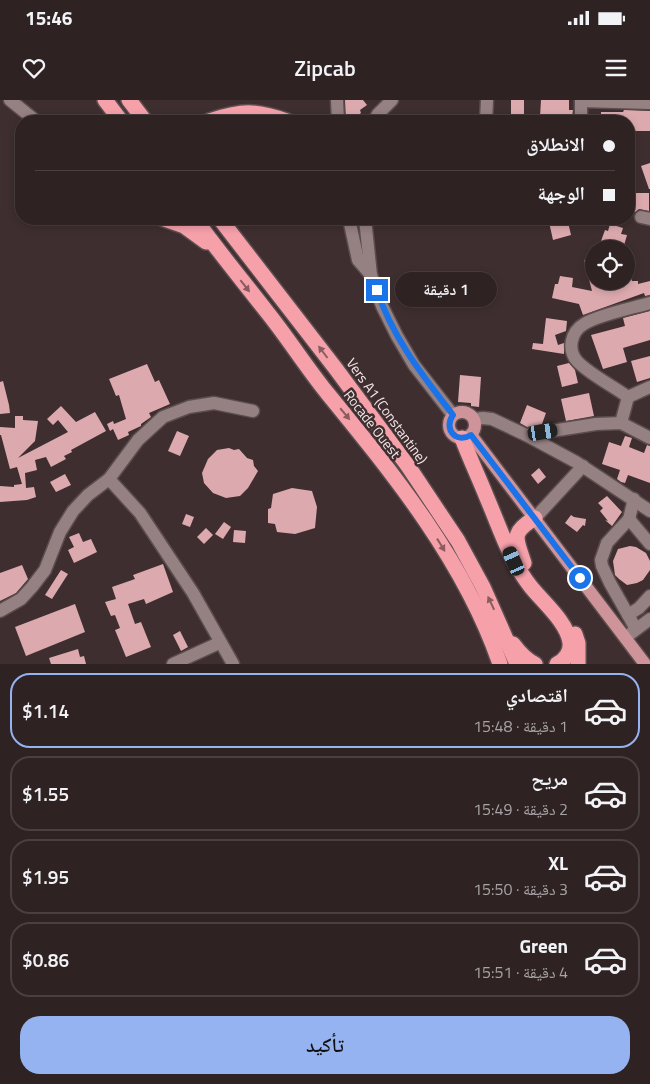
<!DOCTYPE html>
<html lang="ar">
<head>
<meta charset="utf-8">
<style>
  body { margin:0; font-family:"Titillium Web","Noto Naskh Arabic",sans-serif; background:#3b2f30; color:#f1f3f6; direction:rtl; height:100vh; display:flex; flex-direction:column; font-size:19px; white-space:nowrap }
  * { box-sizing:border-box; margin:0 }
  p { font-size:16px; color:#a7a4a6 }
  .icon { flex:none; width:28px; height:28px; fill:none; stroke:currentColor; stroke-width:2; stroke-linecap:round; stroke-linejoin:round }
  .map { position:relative; height:564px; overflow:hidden; direction:ltr }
  .details { display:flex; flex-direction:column; background:#2f2223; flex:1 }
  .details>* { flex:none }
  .banner { position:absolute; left:15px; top:15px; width:620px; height:110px; border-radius:20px; box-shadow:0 2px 8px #0003,0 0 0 1px #4a3f41; direction:rtl; display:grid; align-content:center; height:110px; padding:0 20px; background:#2f2223 }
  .fabs { position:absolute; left:585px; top:140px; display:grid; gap:10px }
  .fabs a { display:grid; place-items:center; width:50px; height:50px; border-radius:50%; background:#2f2223; box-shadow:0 2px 8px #0003,0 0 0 1px #4a3f41; font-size:25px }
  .end { position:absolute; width:22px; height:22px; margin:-11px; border:6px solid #1a73e8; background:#fff; box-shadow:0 0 0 2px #fff }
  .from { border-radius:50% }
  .bubble { position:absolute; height:35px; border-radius:18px; background:#2f2223; box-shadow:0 2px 8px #0003,0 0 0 1px #4a3f41; font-size:16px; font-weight:600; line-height:35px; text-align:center; direction:rtl }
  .car { position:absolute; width:15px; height:30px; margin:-15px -8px; border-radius:6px; box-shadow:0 0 4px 1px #0007; background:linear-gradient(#222 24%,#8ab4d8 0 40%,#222 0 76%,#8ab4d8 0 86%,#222 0) }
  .banner b { display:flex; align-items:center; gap:18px; height:48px; font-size:19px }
  .banner b+b { border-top:1px solid #4a3f41 }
  .banner i { width:12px; height:12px; background:#f1f3f6 }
  ul { padding:9px 0 0; list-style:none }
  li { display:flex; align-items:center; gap:15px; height:75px; margin:0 10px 8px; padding:0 10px; border:2px solid #4a3f41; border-radius:20px }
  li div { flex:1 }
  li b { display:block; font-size:19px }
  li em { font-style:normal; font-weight:600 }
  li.current { border-color:#95b2f1 }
  li>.icon { width:45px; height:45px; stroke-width:1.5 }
  .button { display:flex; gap:10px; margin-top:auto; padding:10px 20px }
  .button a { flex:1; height:58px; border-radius:20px; background:#95b2f1; color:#111; font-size:20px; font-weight:600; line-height:58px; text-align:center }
  .status { display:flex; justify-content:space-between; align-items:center; height:35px; padding:0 25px; background:#2f2223; direction:ltr }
  .status svg { height:14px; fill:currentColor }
  header { display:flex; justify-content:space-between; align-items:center; height:65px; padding:0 20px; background:#2f2223; font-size:22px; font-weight:600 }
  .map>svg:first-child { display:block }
  .building { fill:#dcaaae }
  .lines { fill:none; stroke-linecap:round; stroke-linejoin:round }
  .minor-casing { stroke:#5b4d4e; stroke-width:15 }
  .major-casing { stroke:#5b4d4e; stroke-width:15 }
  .highway-casing { stroke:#5b4d4e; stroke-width:18 }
  .minor { stroke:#958082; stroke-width:12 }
  .major { stroke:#cf939a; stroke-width:12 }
  .highway { stroke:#f6a0aa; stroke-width:15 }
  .oneway { fill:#885c60 }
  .route { stroke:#1a73e8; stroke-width:6 }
  .labels { text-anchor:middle; stroke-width:5; stroke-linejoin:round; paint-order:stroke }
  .street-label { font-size:14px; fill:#f4e8e9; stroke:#3f2e2f }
</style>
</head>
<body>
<div class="status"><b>15:46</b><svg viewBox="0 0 49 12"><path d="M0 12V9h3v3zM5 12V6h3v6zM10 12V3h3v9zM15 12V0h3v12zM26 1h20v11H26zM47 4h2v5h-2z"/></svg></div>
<header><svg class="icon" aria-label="menu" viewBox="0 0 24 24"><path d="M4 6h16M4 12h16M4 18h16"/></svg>Zipcab<svg class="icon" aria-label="heart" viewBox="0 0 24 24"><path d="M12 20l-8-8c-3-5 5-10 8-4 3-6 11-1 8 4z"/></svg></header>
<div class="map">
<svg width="650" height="564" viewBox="0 0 650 564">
  <rect width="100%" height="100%" fill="#3f2e2f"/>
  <!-- building -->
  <g class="building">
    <path d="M345,0H363L367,5L360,10L361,13L357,16L358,21H346Z"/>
    <path d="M511,0H524V19H516V14H511Z"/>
    <path d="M541,0H569V10H573L572,17H568V21H555L556,18L540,17Z"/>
    <path d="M624,10L650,11V31H629V21H601V12H623Z"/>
    <path d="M650,63V89H649L641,66Z"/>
    <path d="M633,93H649V111L639,109L635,112H629V99H633Z"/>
    <path d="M561,119L562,123L568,122L571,135L553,140L549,122Z"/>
    <path d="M610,124L623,128L621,134L627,135L623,149H615L600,144L605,130L608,131Z"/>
    <path d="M594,158V181H626V168H629L632,181H638V184L650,181V195L645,196L644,193L583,215L579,204L552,198L555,184H558L560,176L573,178L572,187L592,191L584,160Z"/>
    <path d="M650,211V240L623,248L627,262L603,269L591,235L625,226L623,218Z"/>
    <path d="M546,218L567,221L566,231L555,235L558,245L564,243V254L532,249L533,243L543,244Z"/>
    <path d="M650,256V278L637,282L631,261Z"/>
    <path d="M569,263L575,270L578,283L562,287L557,266Z"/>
    <path d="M147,264L155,282L159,280L170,304L149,313L151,317L141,324V326L128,332L129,335L118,340L113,329L110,331L107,324L113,321L114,324L126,319L119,295L116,296L109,279Z"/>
    <path d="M460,275L481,277L479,307L471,306V303L458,302Z"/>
    <path d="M3,281L9,305L10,313L0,314V282Z"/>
    <path d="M589,293L594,316L566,321L561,299Z"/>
    <path d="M527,305L546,313L542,324L527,327L520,323Z"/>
    <path d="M61,306L76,322L95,312L106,331L71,350L72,352L64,356L66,359L51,367L46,357L35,360L37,370L25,373L26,388L34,387L36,397L27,400L0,402V386L14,387V385L22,384L17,367L10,369L1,335H0V327L15,328V316H23V320L38,321L35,341L18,358L68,332L58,320L53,325L47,319Z"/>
    <path d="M177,331L189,336L180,356L168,351Z"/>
    <path d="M625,336L632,338L629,347L644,353L647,345L650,346V383L628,375L625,383L621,382L617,379L620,370L602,364L609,342L621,346Z"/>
    <path d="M229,348L234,350L239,349L247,358L253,360L254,366L258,371L248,388L240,396L226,398L213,393L204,383L202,373L208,359L217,350Z"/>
    <path d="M539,368L546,377L538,384L531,375Z"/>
    <path d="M65,374L71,385L56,392L50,382Z"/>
    <path d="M292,388L312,391L317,407L315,428L295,434L277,432L275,424L268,423V409L271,408L273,394Z"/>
    <path d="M607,396L622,412L612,426L605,420L608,421L600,411L603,408L598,403Z"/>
    <path d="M186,414L194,417L190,427L182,424Z"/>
    <path d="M571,415L574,417L586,419L585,426L583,425L577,432L565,423Z"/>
    <path d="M224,422L231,427L223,439L215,434Z"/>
    <path d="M206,428L213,435L204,444L197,437Z"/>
    <path d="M234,430L246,431L245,443L233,442Z"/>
    <path d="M79,433L83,442L91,439L97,452L74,463L68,450L74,447L69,437Z"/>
    <path d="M630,446L636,447L646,453L650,461V470L643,480L637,483L627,485L619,479L615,475L613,461L618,449Z"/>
    <path d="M163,464L173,492L146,504L144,499L128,504L135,524L141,522L151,547L126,557L115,530L120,528L115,515L111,516L105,502L116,499L112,487L135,479L133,475Z"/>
    <path d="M22,465L28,479L16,493L0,501V473Z"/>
    <path d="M61,470L68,474L52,499L45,495Z"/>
    <path d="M75,504L85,532L26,556L15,527Z"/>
    <path d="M180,531L188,547L181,551L173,535Z"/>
    <path d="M78,549L80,557L84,556L86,564H51L49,558Z"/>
  </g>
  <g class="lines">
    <!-- minor casing -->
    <g class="minor-casing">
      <g id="minor">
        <path d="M10,0L36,21"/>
        <path d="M337,0L338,21"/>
        <path d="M581,1L650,3"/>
        <path d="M374,21L378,14L392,0"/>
        <path d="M486,21L487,0"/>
        <path d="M581,21V0"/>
        <path d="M641,117L650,119"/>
        <path d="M349,119L358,160L371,175L382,206L397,236L414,265L453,315"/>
        <path d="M365,119L371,175"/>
        <path d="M628,297L650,287"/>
        <path d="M475,319L483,318L492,319L526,335L576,362L650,411"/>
        <path d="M621,323L628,297C613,286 589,274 577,261C567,249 571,232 584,224C598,215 633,208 650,203"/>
        <path d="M526,335L596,324L621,323L650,338"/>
        <path d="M109,379L140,413L193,493L233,564"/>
        <path d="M634,399L629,419L607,443L601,460L602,466L610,483L636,529"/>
        <path d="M535,418L583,366"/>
        <path d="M629,419L650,444"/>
        <path d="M0,511L21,499L32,487L45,470L60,432L73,411L88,395L109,379L138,340L163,317L189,307L214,303L253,311"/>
        <path d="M628,515L639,508L650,496"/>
        <path d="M630,534L650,519"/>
        <path d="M173,564L219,543"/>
      </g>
    </g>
    <!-- major casing -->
    <g class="major-casing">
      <g id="major">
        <circle cx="462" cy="325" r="13"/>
        <path d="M471,335L645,564"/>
      </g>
    </g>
    <!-- highway casing -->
    <g class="highway-casing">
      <g id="highway">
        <path d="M105,0L121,21"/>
        <path d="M129,0L145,21"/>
        <path d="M209,21C242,10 255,10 287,21"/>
        <path d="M164,119L184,126L206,142"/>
        <path d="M195,119C218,151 243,181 267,212C288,238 306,267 328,294C395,376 465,462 500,564"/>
        <path d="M220,119L336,269L408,366L458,441L483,487L517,564"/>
        <path d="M462,338C470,359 479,378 487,398C500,428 510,461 531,487C543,502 568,523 570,543C571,552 565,560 557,564"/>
        <path d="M524,463C516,438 510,433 535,418"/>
        <path d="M575,534L578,543V564"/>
        <path d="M513,544C519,552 526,560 535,564"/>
      </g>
    </g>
    <!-- minor -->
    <use href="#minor" class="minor"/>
    <!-- major -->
    <use href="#major" class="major"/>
    <!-- highway -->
    <use href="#highway" class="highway"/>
  </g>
  <!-- one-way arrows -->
  <defs><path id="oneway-solid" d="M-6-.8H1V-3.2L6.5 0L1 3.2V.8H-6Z" transform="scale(1.25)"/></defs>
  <g class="oneway">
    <use href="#oneway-solid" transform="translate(245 186) rotate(52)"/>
    <use href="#oneway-solid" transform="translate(323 252) rotate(-127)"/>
    <use href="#oneway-solid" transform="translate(345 314) rotate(50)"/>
    <use href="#oneway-solid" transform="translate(441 445) rotate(58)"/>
    <use href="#oneway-solid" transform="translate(491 503) rotate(-115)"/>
  </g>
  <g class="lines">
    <!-- route -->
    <path class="route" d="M377,190C392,237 423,276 453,315C443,329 456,344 471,335L580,478"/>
  </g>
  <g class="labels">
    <!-- street labels -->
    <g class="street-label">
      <text transform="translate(387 311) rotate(54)" y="5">Vers A1 (Constantine)</text>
      <text transform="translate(372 324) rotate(52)" y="5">Rocade Ouest</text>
    </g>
  </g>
</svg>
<div class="fabs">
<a><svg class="icon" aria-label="locate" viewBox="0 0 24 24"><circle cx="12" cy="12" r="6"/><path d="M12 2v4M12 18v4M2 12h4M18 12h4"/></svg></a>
</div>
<i class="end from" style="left:580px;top:478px"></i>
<i class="end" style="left:377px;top:190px"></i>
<div class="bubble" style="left:395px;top:172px;width:102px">1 دقيقة</div>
<i class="car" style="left:543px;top:332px;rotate:81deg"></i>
<i class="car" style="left:514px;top:461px;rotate:336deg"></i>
<div class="banner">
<b><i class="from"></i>الانطلاق</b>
<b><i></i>الوجهة</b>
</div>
</div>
<section class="details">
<ul>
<li class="current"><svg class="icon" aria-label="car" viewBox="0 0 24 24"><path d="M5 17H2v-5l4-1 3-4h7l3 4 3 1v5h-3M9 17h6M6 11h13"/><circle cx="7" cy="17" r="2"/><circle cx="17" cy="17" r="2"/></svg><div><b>اقتصادي</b><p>1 دقيقة · 15:48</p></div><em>$1.14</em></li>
<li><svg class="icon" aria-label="car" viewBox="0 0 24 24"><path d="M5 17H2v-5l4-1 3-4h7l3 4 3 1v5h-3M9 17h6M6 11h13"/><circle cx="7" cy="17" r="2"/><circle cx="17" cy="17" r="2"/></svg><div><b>مريح</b><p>2 دقيقة · 15:49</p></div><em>$1.55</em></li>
<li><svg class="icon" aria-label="car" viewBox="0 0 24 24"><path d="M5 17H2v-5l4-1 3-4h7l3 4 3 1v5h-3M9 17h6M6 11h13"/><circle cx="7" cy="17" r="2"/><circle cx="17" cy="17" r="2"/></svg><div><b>XL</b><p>3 دقيقة · 15:50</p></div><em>$1.95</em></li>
<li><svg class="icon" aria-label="car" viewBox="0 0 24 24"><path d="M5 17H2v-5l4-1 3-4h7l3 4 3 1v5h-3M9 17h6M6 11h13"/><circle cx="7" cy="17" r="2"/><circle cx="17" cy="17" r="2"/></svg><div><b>Green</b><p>4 دقيقة · 15:51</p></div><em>$0.86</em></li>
</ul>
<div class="button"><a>تأكيد</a></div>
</section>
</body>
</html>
